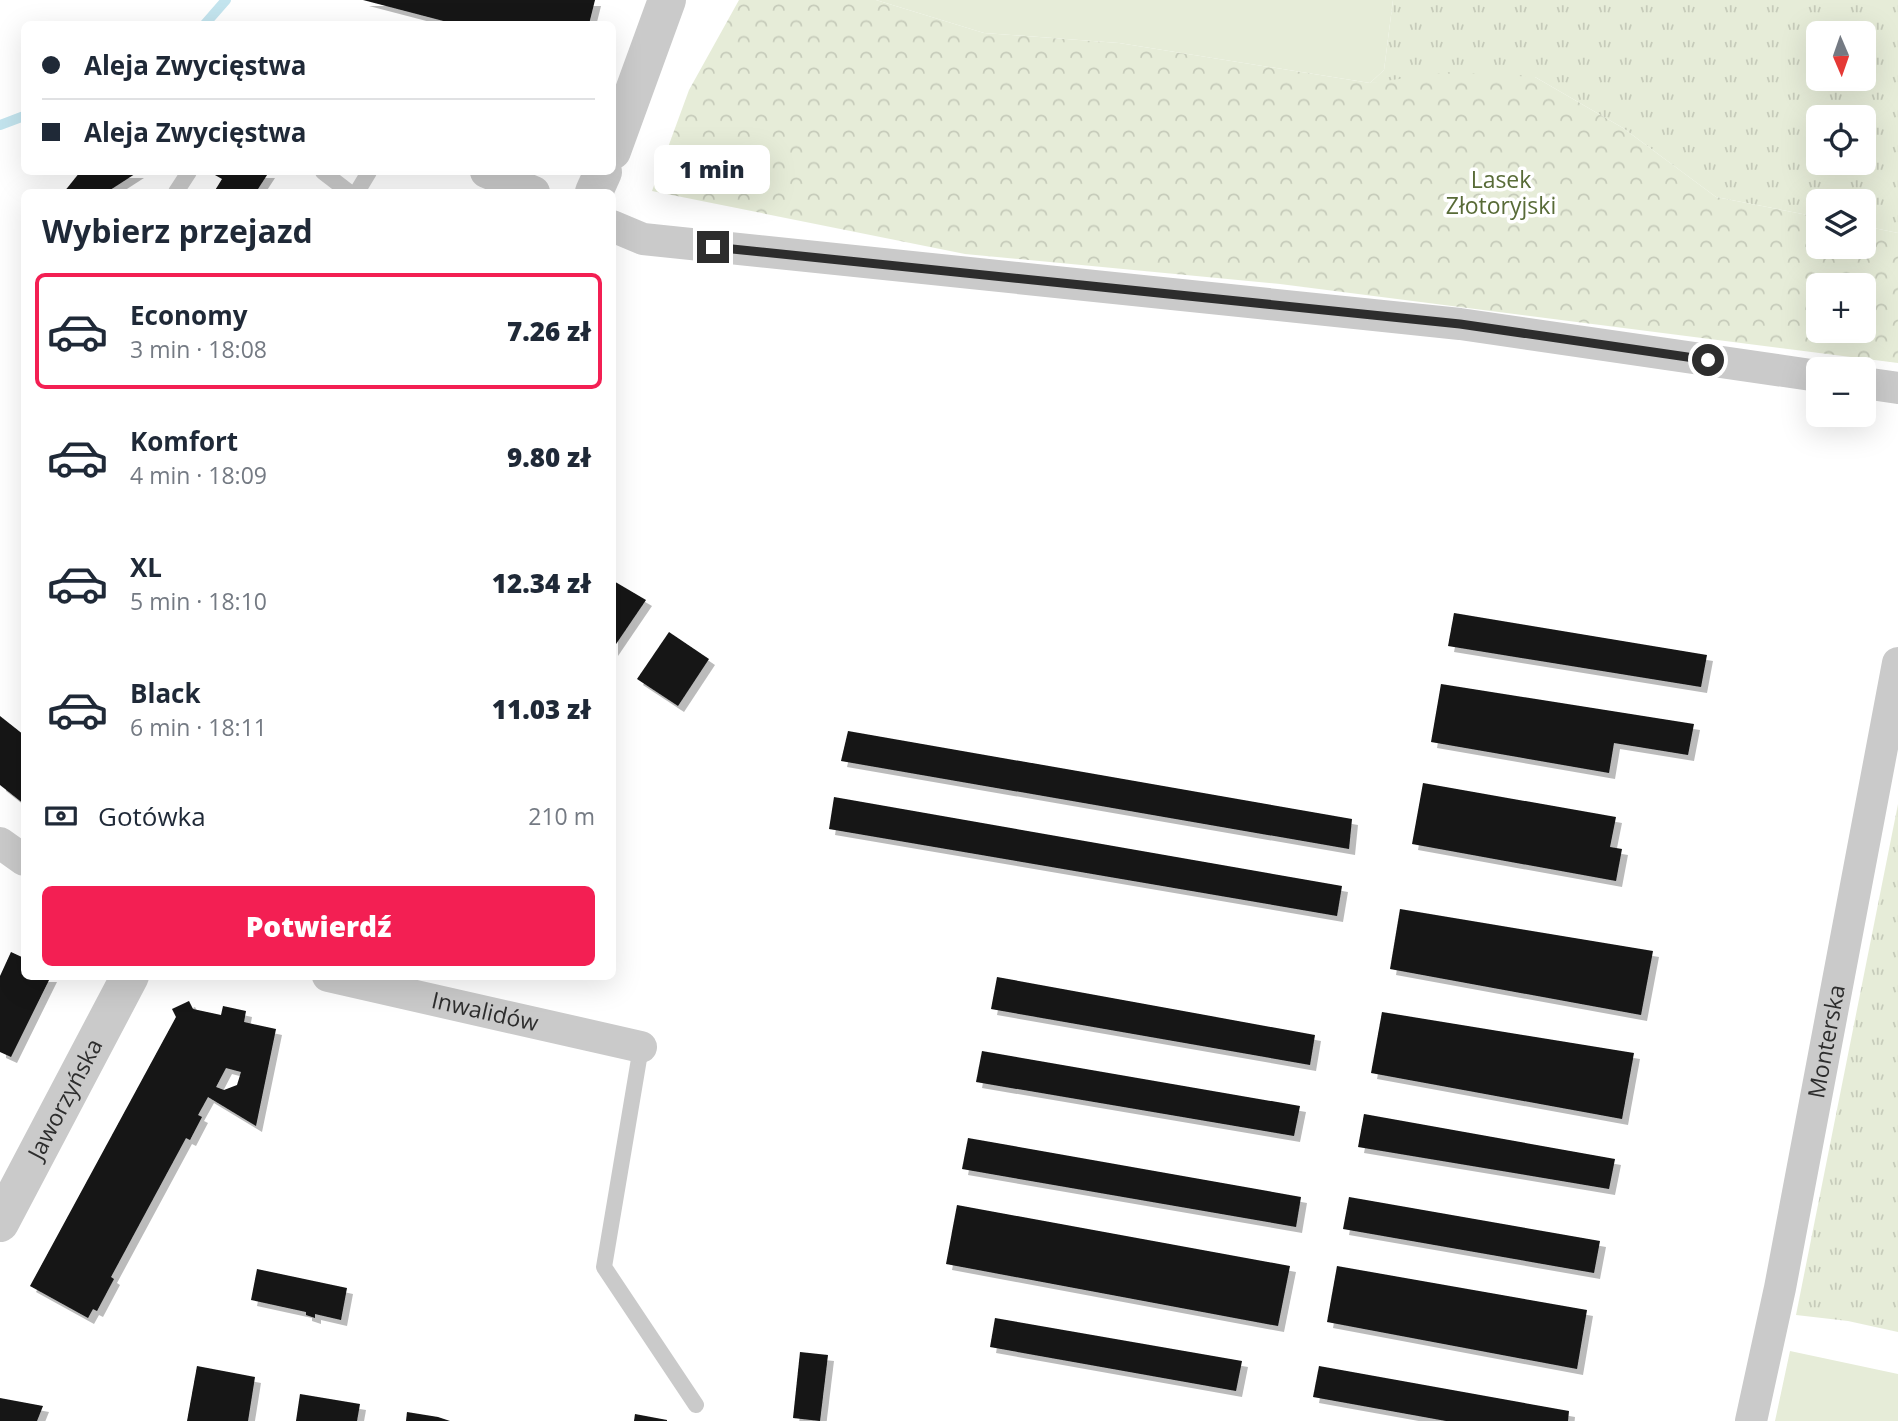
<!DOCTYPE html>
<html lang="pl">
<head>
<meta charset="utf-8">
<style>
  body { margin:0; font-family:"Open Sans",sans-serif; background:#f6f6f7; color:#1f2937; height:100vh; display:flex; flex-direction:column; font-size:26px; white-space:nowrap }
  * { box-sizing:border-box; margin:0 }
  p { font-size:23px; color:#747a83 }
  .icon { flex:none; width:38px; height:38px; fill:none; stroke:currentColor; stroke-width:2; stroke-linecap:round; stroke-linejoin:round }
  .map { position:relative; flex:1; overflow:hidden }
  .panel { position:absolute; left:21px; top:189px; width:595px; height:791px; display:flex; flex-direction:column; background:#fff; border-radius:10px; box-shadow:0 7px 28px #0002 }
  .panel>* { flex:none }
  .top-card { position:absolute; left:21px; top:21px; width:595px; height:154px; border-radius:10px; box-shadow:0 7px 28px #0002; display:grid; align-content:center; height:154px; padding:0 21px; background:#fff }
  .needle { width:46px; rotate:178deg }
  .controls { position:absolute; left:1806px; top:21px; display:grid; gap:14px }
  .controls a { display:grid; place-items:center; width:70px; height:70px; border-radius:10px; background:#fff; box-shadow:0 7px 28px #0002; font-size:35px }
  .end { position:absolute; width:32px; height:32px; margin:-16px; border:9px solid #2d2d2d; background:#fff; box-shadow:0 0 0 4px #fff }
  .from { border-radius:50% }
  .bubble { position:absolute; height:49px; border-radius:10px; background:#fff; box-shadow:0 7px 28px #0002; font-size:23px; font-weight:800; line-height:49px; text-align:center }
  .top-card b { display:flex; align-items:center; gap:24px; height:66px; font-size:26px }
  .top-card b+b { border-top:2px solid #e0e1e3 }
  .top-card i { width:18px; height:18px; background:#1f2937 }
  ul { padding:0; list-style:none }
  li { display:flex; align-items:center; gap:21px; height:116px; margin:0 14px 10px; padding:0 7px; border:4px solid transparent; border-radius:10px }
  li div { flex:1 }
  li b { display:block; font-size:26px }
  li em { font-style:normal; font-weight:800 }
  li.selected { border-color:#f31f53 }
  li>.icon { width:63px; height:63px; stroke-width:1.5 }
  h2 { padding:0 21px; font-size:32px; line-height:84px }
  .pay { display:flex; align-items:center; gap:18px; height:77px; padding:0 21px; font-size:26px }
  .pay p { margin-inline-start:auto }
  .action { display:flex; gap:14px; margin-top:auto; padding:14px 21px }
  .action a { flex:1; height:80px; border-radius:10px; background:#f31f53; color:#fff; font-size:28px; font-weight:800; line-height:80px; text-align:center }
  .map>svg:first-child { display:block }
  .grass { fill:url(#grass-tufts); fill-rule:evenodd }
  .forest { fill:url(#forest-crowns); fill-rule:evenodd }
  .garden { fill:#e6ecd8 }
  .lines { fill:none; stroke-linecap:round; stroke-linejoin:round }
  .stream { stroke:#c3e4ee; stroke-width:10 }
  .building { fill:#141414; fill-rule:evenodd; filter:url(#shadow) }
  .service { stroke:#cacaca; stroke-width:16 }
  .minor { stroke:#cacaca; stroke-width:32 }
  .tertiary { stroke:#cacaca; stroke-width:38 }
  .route { stroke:#2d2d2d; stroke-width:9 }
  .labels { text-anchor:middle; stroke-width:7; stroke-linejoin:round; paint-order:stroke }
  .park-label { font-size:23px; fill:#586b37; stroke:#fff }
  .street-label { font-size:23px; fill:#2d2d2d; stroke:#fff }
</style>
</head>
<body>
<div class="map">
<svg width="1898" height="1421" viewBox="0 0 1898 1421">
  <defs>
    <pattern id="grass-tufts" width="24" height="20" patternUnits="userSpaceOnUse" patternTransform="scale(1.75)"><rect width="24" height="20" fill="#e6ecd8"/><path d="M3 7l-1-3M5 7V3M7 7l1-3M15 17l-1-3M17 17v-4M19 17l1-3" fill="none" stroke="#c6cbba"/></pattern>
    <pattern id="forest-crowns" width="20" height="18" patternUnits="userSpaceOnUse" patternTransform="scale(1.75)"><rect width="20" height="18" fill="#e6ecd8"/><path d="M2 6a3 3 0 1 1 6 0M12 15a3 3 0 1 1 6 0" fill="none" stroke="#c6cbba"/></pattern>
    <filter id="shadow"><feDropShadow dx="6" dy="6" stdDeviation="0" flood-color="#0004"/></filter>
  </defs>
  <rect width="100%" height="100%" fill="#fff"/>
  <!-- grass -->
  <g class="grass">
    <path d="M1393,0H1898V233L1864,226V201H1818V217L1716,197L1623,128L1535,77L1370,83L1384,70ZM1818,33H1864V79H1818ZM1818,117H1864V163H1818Z"/>
    <path d="M1898,804V1332L1848,1321L1796,1315Z"/>
  </g>
  <!-- forest -->
  <path class="forest" d="M739,0H876L984,33L1119,43L1370,83L1450,72L1535,77L1623,128L1716,197L1818,217V247H1864V226L1898,233V363L1280,284L965,254L652,191L689,90ZM1818,285H1864V331H1818Z"/>
  <!-- garden -->
  <g class="garden">
    <path d="M876,0H1393L1384,70L1370,83L1119,43L984,33Z"/>
    <path d="M1790,1351L1898,1374V1421H1775Z"/>
  </g>
  <g class="lines">
    <!-- stream -->
    <g class="stream">
      <path d="M205,24L226,0"/>
      <path d="M0,125L24,116"/>
    </g>
  </g>
  <!-- building -->
  <g class="building">
    <path d="M363,0H595L589,24H455Z"/>
    <path d="M80,172H138L107,192H64Z"/>
    <path d="M218,172H269L256,192H214L222,179L215,175Z"/>
    <path d="M612,580L646,600L612,650Z"/>
    <path d="M1454,613L1707,655L1701,687L1448,646Z"/>
    <path d="M669,632L709,659L678,706L637,679Z"/>
    <path d="M1441,684L1694,724L1688,755L1614,743L1609,773L1431,742Z"/>
    <path d="M0,716L24,735V804L0,785Z"/>
    <path d="M848,731L1352,819L1349,849L841,761Z"/>
    <path d="M1423,783L1616,817L1610,847L1622,849L1616,881L1412,844Z"/>
    <path d="M834,797L1342,886L1337,916L829,829Z"/>
    <path d="M1400,909L1653,951L1641,1015L1390,969Z"/>
    <path d="M11,952L24,958V976H51L11,1057L0,1052V976Z"/>
    <path d="M997,977L1315,1035L1310,1065L991,1009Z"/>
    <path d="M189,1001L193,1009L221,1015L223,1006L246,1011L244,1022L276,1029L256,1126L208,1097L198,1115L202,1117L190,1140L186,1138L111,1277L114,1279L97,1311L93,1309L88,1318L30,1286L176,1017L172,1009ZM226,1068L241,1072L237,1085L224,1090L216,1087Z"/>
    <path d="M1382,1012L1634,1053L1622,1119L1371,1073Z"/>
    <path d="M982,1051L1300,1106L1294,1136L976,1082Z"/>
    <path d="M1364,1114L1615,1159L1609,1189L1358,1147Z"/>
    <path d="M968,1138L1301,1197L1296,1227L962,1169Z"/>
    <path d="M1349,1197L1600,1241L1594,1273L1343,1229Z"/>
    <path d="M957,1205L1290,1266L1278,1326L946,1264Z"/>
    <path d="M1337,1266L1587,1310L1577,1369L1327,1322Z"/>
    <path d="M257,1269L347,1288L341,1320L315,1314V1318L306,1315V1312L251,1300Z"/>
    <path d="M995,1318L1242,1361L1236,1391L990,1347Z"/>
    <path d="M800,1352L828,1355L820,1421L793,1418Z"/>
    <path d="M197,1366L255,1377L248,1421H187Z"/>
    <path d="M1319,1366L1569,1411L1568,1421H1446L1313,1397Z"/>
    <path d="M300,1394L360,1404L357,1421H296Z"/>
    <path d="M0,1398L43,1406L37,1421H0Z"/>
    <path d="M407,1412L438,1417L450,1421H406Z"/>
    <path d="M635,1414L667,1420V1421H634Z"/>
  </g>
  <g class="lines">
    <!-- service -->
    <g class="service">
      <path d="M323,172L349,192"/>
      <path d="M176,192L189,172"/>
      <path d="M357,192L369,172"/>
      <path d="M641,1047L604,1267L696,1405"/>
    </g>
    <!-- minor -->
    <g class="minor">
      <path d="M486,172L534,192"/>
      <path d="M612,226L643,239L1460,324L1818,376"/>
      <path d="M1864,383L1898,388"/>
      <path d="M0,843L24,860"/>
      <path id="s1" d="M328,976L641,1047"/>
      <path id="s2" d="M1751,1421L1780,1288L1898,663"/>
    </g>
    <!-- tertiary -->
    <g class="tertiary">
      <path d="M612,151L667,0"/>
      <path d="M594,192L603,172"/>
      <path id="s3" d="M0,1223L130,976"/>
    </g>
  </g>
  <g class="lines">
    <!-- route -->
    <path class="route" d="M713,247L1460,324L1708,360"/>
  </g>
  <g class="labels">
    <!-- park labels -->
    <g class="park-label">
      <text x="1501" y="188">Lasek<tspan x="1501" dy="26">Złotoryjski</tspan></text>
    </g>
    <!-- street labels -->
    <g class="street-label">
      <text dy="8" stroke="none"><textPath href="#s1" startOffset="161">Inwalidów</textPath></text>
      <text dy="8" stroke="none"><textPath href="#s2" startOffset="387">Monterska</textPath></text>
      <text dy="8" stroke="none"><textPath href="#s3" startOffset="140">Jaworzyńska</textPath></text>
    </g>
  </g>
</svg>
<div class="controls">
<a><svg class="needle" viewBox="-14 -14 28 28"><path d="M0-13l5 13h-10z" fill="#e53935"/><path d="M0 13l5-13h-10z" fill="#747a83"/></svg></a>
<a><svg class="icon" aria-label="locate" viewBox="0 0 24 24"><circle cx="12" cy="12" r="6"/><path d="M12 2v4M12 18v4M2 12h4M18 12h4"/></svg></a>
<a><svg class="icon" aria-label="layers" viewBox="0 0 24 24"><path d="M12 4l9 5-9 5-9-5zM3 14l9 5 9-5"/></svg></a>
<a>+</a>
<a>−</a>
</div>
<i class="end from" style="left:1708px;top:360px"></i>
<i class="end" style="left:713px;top:247px"></i>
<div class="bubble" style="left:654px;top:145px;width:116px">1 min</div>
<div class="top-card">
<b><i class="from"></i>Aleja Zwycięstwa</b>
<b><i></i>Aleja Zwycięstwa</b>
</div>
<section class="panel">
<h2>Wybierz przejazd</h2>
<ul>
<li class="selected"><svg class="icon" aria-label="car" viewBox="0 0 24 24"><path d="M5 17H2v-5l4-1 3-4h7l3 4 3 1v5h-3M9 17h6M6 11h13"/><circle cx="7" cy="17" r="2"/><circle cx="17" cy="17" r="2"/></svg><div><b>Economy</b><p>3 min · 18:08</p></div><em>7.26 zł</em></li>
<li><svg class="icon" aria-label="car" viewBox="0 0 24 24"><path d="M5 17H2v-5l4-1 3-4h7l3 4 3 1v5h-3M9 17h6M6 11h13"/><circle cx="7" cy="17" r="2"/><circle cx="17" cy="17" r="2"/></svg><div><b>Komfort</b><p>4 min · 18:09</p></div><em>9.80 zł</em></li>
<li><svg class="icon" aria-label="car" viewBox="0 0 24 24"><path d="M5 17H2v-5l4-1 3-4h7l3 4 3 1v5h-3M9 17h6M6 11h13"/><circle cx="7" cy="17" r="2"/><circle cx="17" cy="17" r="2"/></svg><div><b>XL</b><p>5 min · 18:10</p></div><em>12.34 zł</em></li>
<li><svg class="icon" aria-label="car" viewBox="0 0 24 24"><path d="M5 17H2v-5l4-1 3-4h7l3 4 3 1v5h-3M9 17h6M6 11h13"/><circle cx="7" cy="17" r="2"/><circle cx="17" cy="17" r="2"/></svg><div><b>Black</b><p>6 min · 18:11</p></div><em>11.03 zł</em></li>
</ul>
<div class="pay"><svg class="icon" aria-label="cash" viewBox="0 0 24 24"><path d="M3 7h18v10H3z"/><circle cx="12" cy="12" r="2"/></svg>Gotówka<p>210 m</p></div>
<div class="action"><a>Potwierdź</a></div>
</section>
</div>
</body>
</html>
